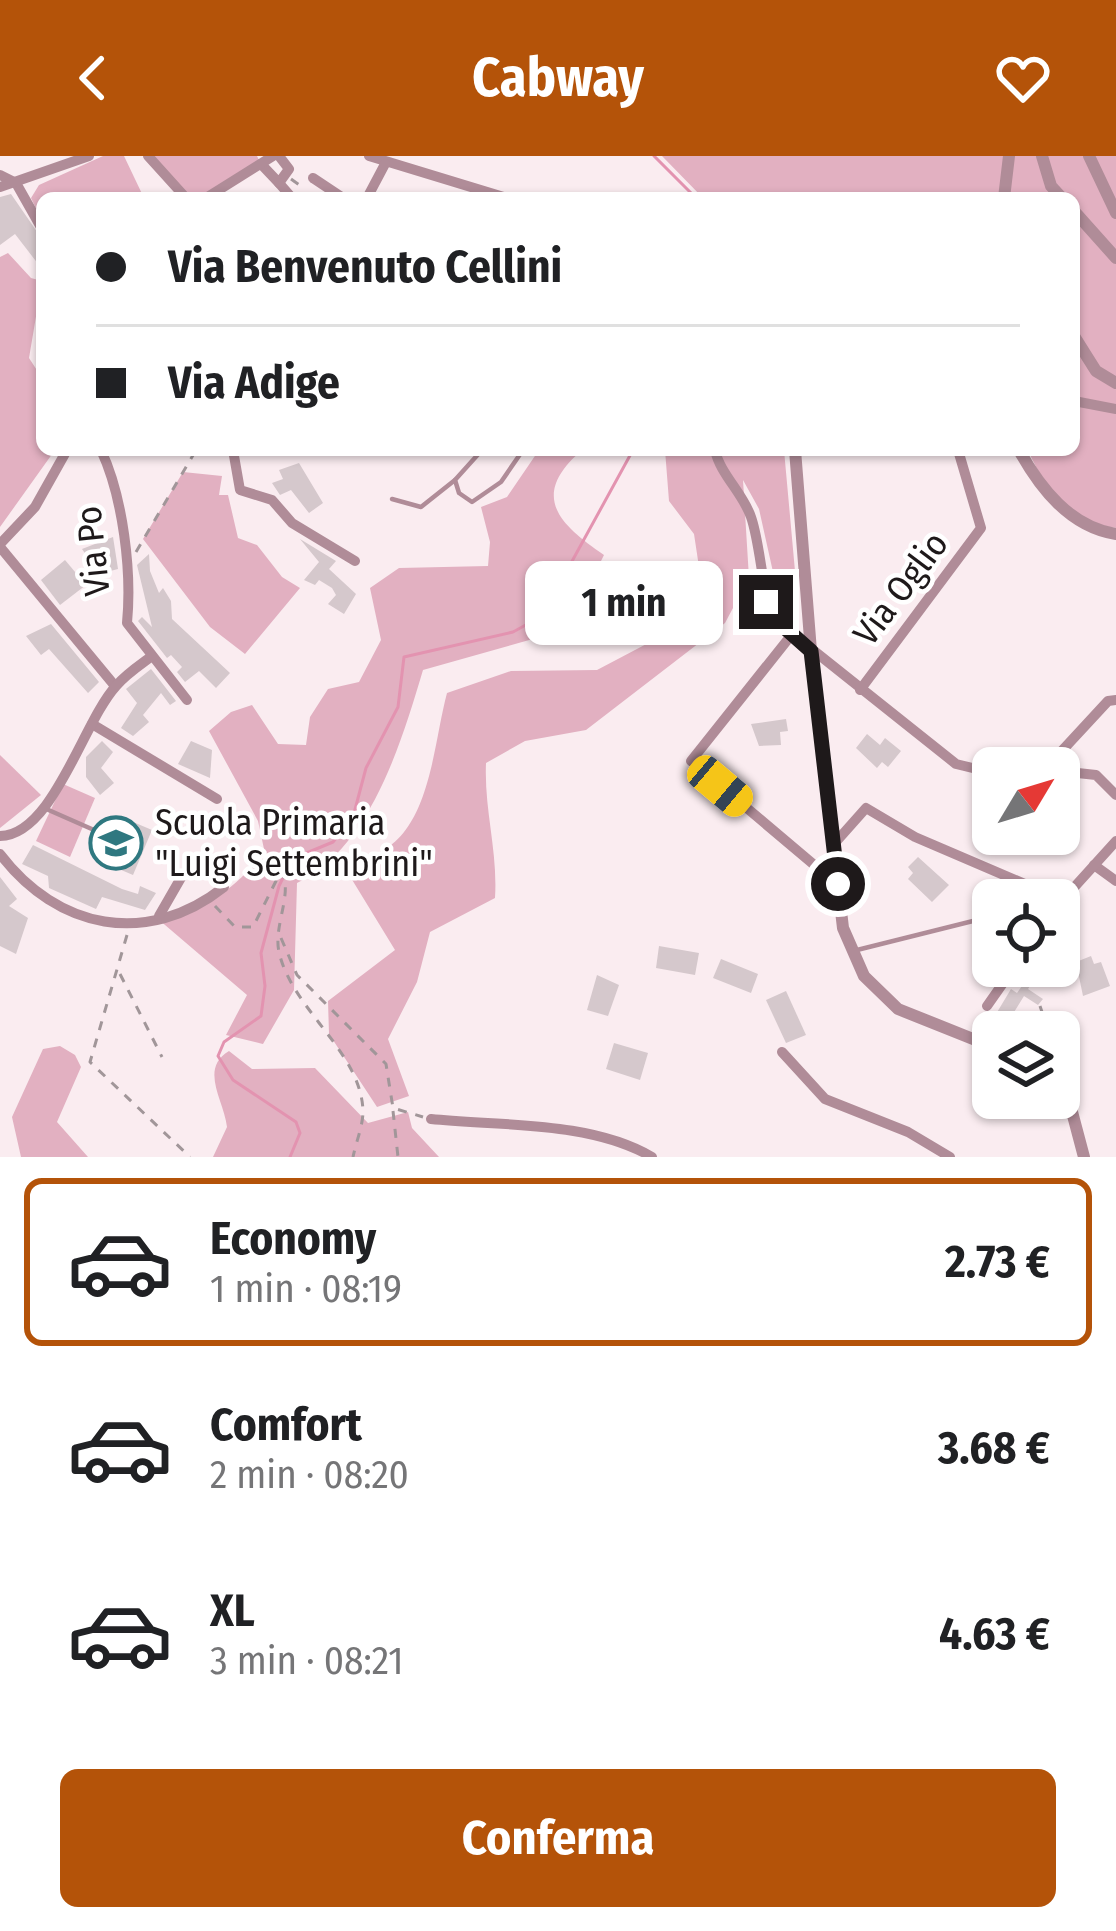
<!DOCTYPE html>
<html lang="it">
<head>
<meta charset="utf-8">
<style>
  body { margin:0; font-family:"Fira Sans Condensed",sans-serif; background:#f2f2f2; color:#202124; height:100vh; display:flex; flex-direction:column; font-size:45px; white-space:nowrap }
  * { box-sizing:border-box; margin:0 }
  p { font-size:39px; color:#757577 }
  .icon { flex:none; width:66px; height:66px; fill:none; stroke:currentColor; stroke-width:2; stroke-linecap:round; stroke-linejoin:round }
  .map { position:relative; height:1001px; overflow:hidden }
  .sheet { display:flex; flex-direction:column; background:#fff; flex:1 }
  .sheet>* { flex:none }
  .top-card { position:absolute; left:36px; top:36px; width:1044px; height:264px; border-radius:18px; box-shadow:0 3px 9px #0004; display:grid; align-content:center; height:264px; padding:0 60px; background:#fff }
  .needle { width:78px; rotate:52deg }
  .tools { position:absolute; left:972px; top:591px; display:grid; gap:24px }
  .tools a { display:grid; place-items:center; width:108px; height:108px; border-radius:18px; background:#fff; box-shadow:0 3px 9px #0004; font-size:60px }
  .end { position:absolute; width:54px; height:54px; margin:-27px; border:15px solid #1e191a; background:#fff; box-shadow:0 0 0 6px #fff }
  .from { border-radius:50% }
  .bubble { position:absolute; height:84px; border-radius:18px; background:#fff; box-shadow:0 3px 9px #0004; font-size:39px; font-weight:700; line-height:84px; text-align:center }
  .car { position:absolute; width:36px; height:72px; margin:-36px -18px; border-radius:15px; box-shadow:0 0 9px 3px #0007; background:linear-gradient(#f5c518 24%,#345 0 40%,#f5c518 0 76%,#345 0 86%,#f5c518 0) }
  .top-card b { display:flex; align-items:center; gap:42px; height:114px; font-size:45px }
  .top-card b+b { border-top:3px solid #e0e0e0 }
  .top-card i { width:30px; height:30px; background:#202124 }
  ul { padding:21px 0 0; list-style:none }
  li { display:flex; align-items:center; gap:36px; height:168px; margin:0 24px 18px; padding:0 36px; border:6px solid transparent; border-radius:18px }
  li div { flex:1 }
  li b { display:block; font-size:45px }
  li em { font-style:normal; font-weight:700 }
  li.active { border-color:#b45309 }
  li>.icon { width:108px; height:108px; stroke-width:1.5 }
  .action { display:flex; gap:24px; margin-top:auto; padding:24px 60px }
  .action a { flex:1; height:138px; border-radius:18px; background:#b45309; color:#fff; font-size:48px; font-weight:700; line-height:138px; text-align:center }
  header { display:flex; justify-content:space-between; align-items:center; height:156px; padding:0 60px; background:#b45309; color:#fff; font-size:54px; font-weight:700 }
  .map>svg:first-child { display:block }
  .green { fill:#e2b0c1 }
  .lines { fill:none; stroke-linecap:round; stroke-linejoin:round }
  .stream { stroke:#e393b0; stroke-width:3 }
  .building { fill:#d5c8cc }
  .path { stroke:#a19699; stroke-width:3; stroke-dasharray:9 9; stroke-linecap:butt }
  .service { stroke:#b08c98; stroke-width:4.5 }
  .minor { stroke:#b08c98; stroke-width:10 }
  .tertiary { stroke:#b08c98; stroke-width:12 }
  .route { stroke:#1e191a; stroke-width:15 }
  .labels { text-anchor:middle; stroke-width:9; stroke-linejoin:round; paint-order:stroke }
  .street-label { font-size:36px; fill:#1e191a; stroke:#fff }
  .poi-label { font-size:36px; fill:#1e191a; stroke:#fff; text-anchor:start }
</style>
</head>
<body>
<header><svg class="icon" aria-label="back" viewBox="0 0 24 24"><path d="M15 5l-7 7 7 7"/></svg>Cabway<svg class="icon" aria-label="heart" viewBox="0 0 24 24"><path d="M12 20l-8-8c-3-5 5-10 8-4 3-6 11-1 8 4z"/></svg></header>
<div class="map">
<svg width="1116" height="1001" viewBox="0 0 1116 1001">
  <rect width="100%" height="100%" fill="#faecf0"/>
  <!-- green -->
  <g class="green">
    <path d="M103,0H124L144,42H42V65L31,42L39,29Z"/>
    <path d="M151,0H257L261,8L206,42H186Z"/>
    <path d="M662,0H1116V372C1075,367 1043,331 1028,294H1074V42H703Z"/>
    <path d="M8,97L31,122L42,125L29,202L42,222V294H55L0,371V101Z"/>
    <path d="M539,294H582C529,340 559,368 604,399L583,441L554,477L423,514C401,588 370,692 297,727L294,834L263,888L226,879L247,839L158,763C206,749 237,736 264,693L258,665L209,575L231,556L252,549L278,588L306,589L310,561L328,533L359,526L381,484L370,432L399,412L488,410L490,386L481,351L507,341Z"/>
    <path d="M665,294H784L795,415L773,416L759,353L743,324L749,422L725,467L586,574L525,585L486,607C484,654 498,695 495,742L430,776L417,826L388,883L409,940L377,951L329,878L328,845L395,794L351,722L354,703C430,696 431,597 447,537L511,515L597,514L654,484L699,411L694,378L669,345Z"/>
    <path d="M183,316L222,320L219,339H228L238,382L257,389L282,421L300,432L245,498L210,471L143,383Z"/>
    <path d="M0,599L41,639L0,672Z"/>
    <path d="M63,628L95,642L70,701L36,685Z"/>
    <path d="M60,890L75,899L81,911L57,966L88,1001H21L12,961L43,893Z"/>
    <path d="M229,895L252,913L315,912L368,967L408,956L412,972L439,1001H213L227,971C224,944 199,913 229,895Z"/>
  </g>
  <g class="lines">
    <!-- stream -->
    <g class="stream">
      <path d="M654,0L696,42"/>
      <path d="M290,1001L300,977L296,966L233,924L218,900L224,886L261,860L265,830L261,797L279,730L292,703L333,686L353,661L366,612L398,551L404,501L513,476L542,460L633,294"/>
    </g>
  </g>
  <!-- building -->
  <g class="building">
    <path d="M11,38L42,83V113L15,78L0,89V41Z"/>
    <path d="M299,307L323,347L309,357L291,334L280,339L272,327L283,323L279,314Z"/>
    <path d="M113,381L118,413L99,418L82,393Z"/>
    <path d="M300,383L336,405L329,413L356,438L344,458L328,448L336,439L332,432L319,424L315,429L304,424L319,406Z"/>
    <path d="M149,398L150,415L159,437L163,432L171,445L172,463L230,517L216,532L199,515L185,526L177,516L182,511L171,499L167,502L138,465L142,461L152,471L137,409Z"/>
    <path d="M65,404L86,429L60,449L41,424Z"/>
    <path d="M51,468L99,526L88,537L49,493L41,499L26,480Z"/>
    <path d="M151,513L176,545L170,549L161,537L143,559L149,566L133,580L121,572L137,547L126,533Z"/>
    <path d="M786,563L788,575L780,576L781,589L759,590L751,568Z"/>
    <path d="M867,578L880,589L885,582L901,595L888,611L882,606L877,612L856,592Z"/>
    <path d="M102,585L113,596L101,612L114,627L100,639L86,621V601Z"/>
    <path d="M191,585L212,594L210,622L178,608Z"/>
    <path d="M119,660L152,674L133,719L100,705Z"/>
    <path d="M33,689L122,733L138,738L140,730L156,737L145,754L102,741L96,753L49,732L48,720L22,708Z"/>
    <path d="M918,701L949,729L932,746L908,723L913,717L908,711Z"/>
    <path d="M0,721L17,743L9,750L28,762L16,798L0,790Z"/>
    <path d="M659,790L699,797L695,819L656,812Z"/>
    <path d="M1091,800L1094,808L1101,806L1110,830L1083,840L1076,806Z"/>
    <path d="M721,803L758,818L751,837L713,822Z"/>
    <path d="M1031,817L1036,821L1028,833L1043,843L1038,849L1024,840L1008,866L996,858L1011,833L1017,837Z"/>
    <path d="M597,819L619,829L608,860L587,854Z"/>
    <path d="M786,835L806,879L786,887L766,844Z"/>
    <path d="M614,887L648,897L640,924L606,913Z"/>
  </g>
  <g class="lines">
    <!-- path -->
    <g class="path">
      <path d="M291,23L305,33"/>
      <path d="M136,396L196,294"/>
      <path d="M281,714C294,737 273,769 279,796C292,854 361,895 363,955C363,970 356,986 353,1001"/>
      <path d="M215,750L235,771H253L281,715"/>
      <path d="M127,779L90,906L190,1001"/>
      <path d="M281,782L297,819L386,908L393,952L423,961"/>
      <path d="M120,818L162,901"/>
      <path d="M1040,850L1044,862"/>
      <path d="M1015,870L1051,862"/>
      <path d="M393,955L398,1001"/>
    </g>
    <!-- service -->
    <g class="service">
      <path d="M482,294L455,324L459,337L472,346L501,326L523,294"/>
      <path d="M392,343L421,351L455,324"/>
      <path d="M44,652L94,674"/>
      <path d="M853,795L993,760"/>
    </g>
    <!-- minor -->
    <g class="minor">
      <path d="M148,0L186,42"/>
      <path d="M369,0L507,42"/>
      <path d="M261,8L279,27L289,13L279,0"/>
      <path d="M0,19L16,27L42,73"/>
      <path d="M313,22L343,42"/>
      <path d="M279,27L292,42"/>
      <path d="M0,31L89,0"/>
      <path d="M206,42L273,0"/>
      <path d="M367,42L385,8"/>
      <path d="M1074,245L1116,253"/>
      <path d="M101,294C123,341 132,415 127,467L187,544"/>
      <path d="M233,294L240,334L272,344L292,367L355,405"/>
      <path d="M715,294C720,318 743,337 751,361C761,389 763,446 774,463L956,608L993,617"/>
      <path d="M0,388L35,351L67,294"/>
      <path d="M0,391L115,530"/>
      <path d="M793,477L691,605L838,729"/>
      <path d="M860,534L981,372L958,294"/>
      <path d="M92,568L217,643"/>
      <path d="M1046,612L1108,545L1116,544"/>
      <path d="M1059,615L1096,619L1116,639"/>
      <path d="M0,680C53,679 83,566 116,530C126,518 140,509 152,500"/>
      <path d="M834,688L866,652L915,681L1062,744"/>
      <path d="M0,698C57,773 147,792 224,731"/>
      <path d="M1094,709L1116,725"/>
      <path d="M1059,748L1116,685"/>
      <path d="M159,760L182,720"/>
      <path d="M987,850L1015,810"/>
      <path d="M782,896L825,943L908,976L950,1001"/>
      <path d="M431,963C501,970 591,965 652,1001"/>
    </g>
    <!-- tertiary -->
    <g class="tertiary">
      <path d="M1042,0L1051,30L1062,42"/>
      <path d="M1089,0L1116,57"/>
      <path d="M1004,42L1009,0"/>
      <path d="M1074,55L1116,102"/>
      <path d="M1074,180L1096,215L1116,227"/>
      <path d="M795,294L811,495L843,772L864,820L898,853L993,891"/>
      <path d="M1019,294C1040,332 1070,371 1116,378"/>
      <path d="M1059,933L1071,952L1084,1001"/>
    </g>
  </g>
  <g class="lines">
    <!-- route -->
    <path class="route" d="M766,446L775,463L811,495L838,728"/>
  </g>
  <!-- icons -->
  <defs>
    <g id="school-ring" transform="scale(2.7)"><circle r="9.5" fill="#fff" stroke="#2f7880" stroke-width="1.5"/><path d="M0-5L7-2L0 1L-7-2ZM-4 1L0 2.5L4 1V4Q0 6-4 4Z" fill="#2f7880"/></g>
  </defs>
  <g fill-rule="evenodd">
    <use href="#school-ring" x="116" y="687"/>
  </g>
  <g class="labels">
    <!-- street labels -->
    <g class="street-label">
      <text transform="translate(92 395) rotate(-96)" y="13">Via Po</text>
      <text transform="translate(900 432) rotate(-53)" y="13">Via Oglio</text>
    </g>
    <!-- poi labels -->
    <g class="poi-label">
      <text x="155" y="679">Scuola Primaria<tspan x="155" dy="41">"Luigi Settembrini"</tspan></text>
    </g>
  </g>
</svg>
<div class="tools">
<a><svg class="needle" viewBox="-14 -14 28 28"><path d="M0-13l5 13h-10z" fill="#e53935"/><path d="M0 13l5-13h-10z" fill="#757577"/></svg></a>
<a><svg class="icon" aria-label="locate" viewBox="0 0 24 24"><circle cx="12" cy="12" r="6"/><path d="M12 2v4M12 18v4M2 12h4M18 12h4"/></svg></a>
<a><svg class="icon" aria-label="layers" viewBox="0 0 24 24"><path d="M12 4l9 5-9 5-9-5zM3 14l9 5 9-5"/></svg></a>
</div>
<i class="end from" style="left:838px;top:728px"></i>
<i class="end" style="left:766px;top:446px"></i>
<div class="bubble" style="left:525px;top:405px;width:198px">1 min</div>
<i class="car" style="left:720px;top:630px;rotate:130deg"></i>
<div class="top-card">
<b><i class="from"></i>Via Benvenuto Cellini</b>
<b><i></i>Via Adige</b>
</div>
</div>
<section class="sheet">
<ul>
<li class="active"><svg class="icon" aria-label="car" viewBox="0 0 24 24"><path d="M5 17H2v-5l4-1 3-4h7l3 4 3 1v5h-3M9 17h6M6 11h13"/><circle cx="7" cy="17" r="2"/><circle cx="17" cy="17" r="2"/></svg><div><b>Economy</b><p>1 min · 08:19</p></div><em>2.73 €</em></li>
<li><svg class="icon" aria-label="car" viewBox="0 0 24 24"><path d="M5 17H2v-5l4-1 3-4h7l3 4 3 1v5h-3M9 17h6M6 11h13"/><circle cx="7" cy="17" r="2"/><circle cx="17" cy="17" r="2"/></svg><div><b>Comfort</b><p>2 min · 08:20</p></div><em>3.68 €</em></li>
<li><svg class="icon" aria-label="car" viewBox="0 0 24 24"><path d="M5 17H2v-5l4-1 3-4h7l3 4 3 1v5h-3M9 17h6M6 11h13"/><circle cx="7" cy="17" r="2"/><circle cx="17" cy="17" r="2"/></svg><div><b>XL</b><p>3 min · 08:21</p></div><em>4.63 €</em></li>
</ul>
<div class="action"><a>Conferma</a></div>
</section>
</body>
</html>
